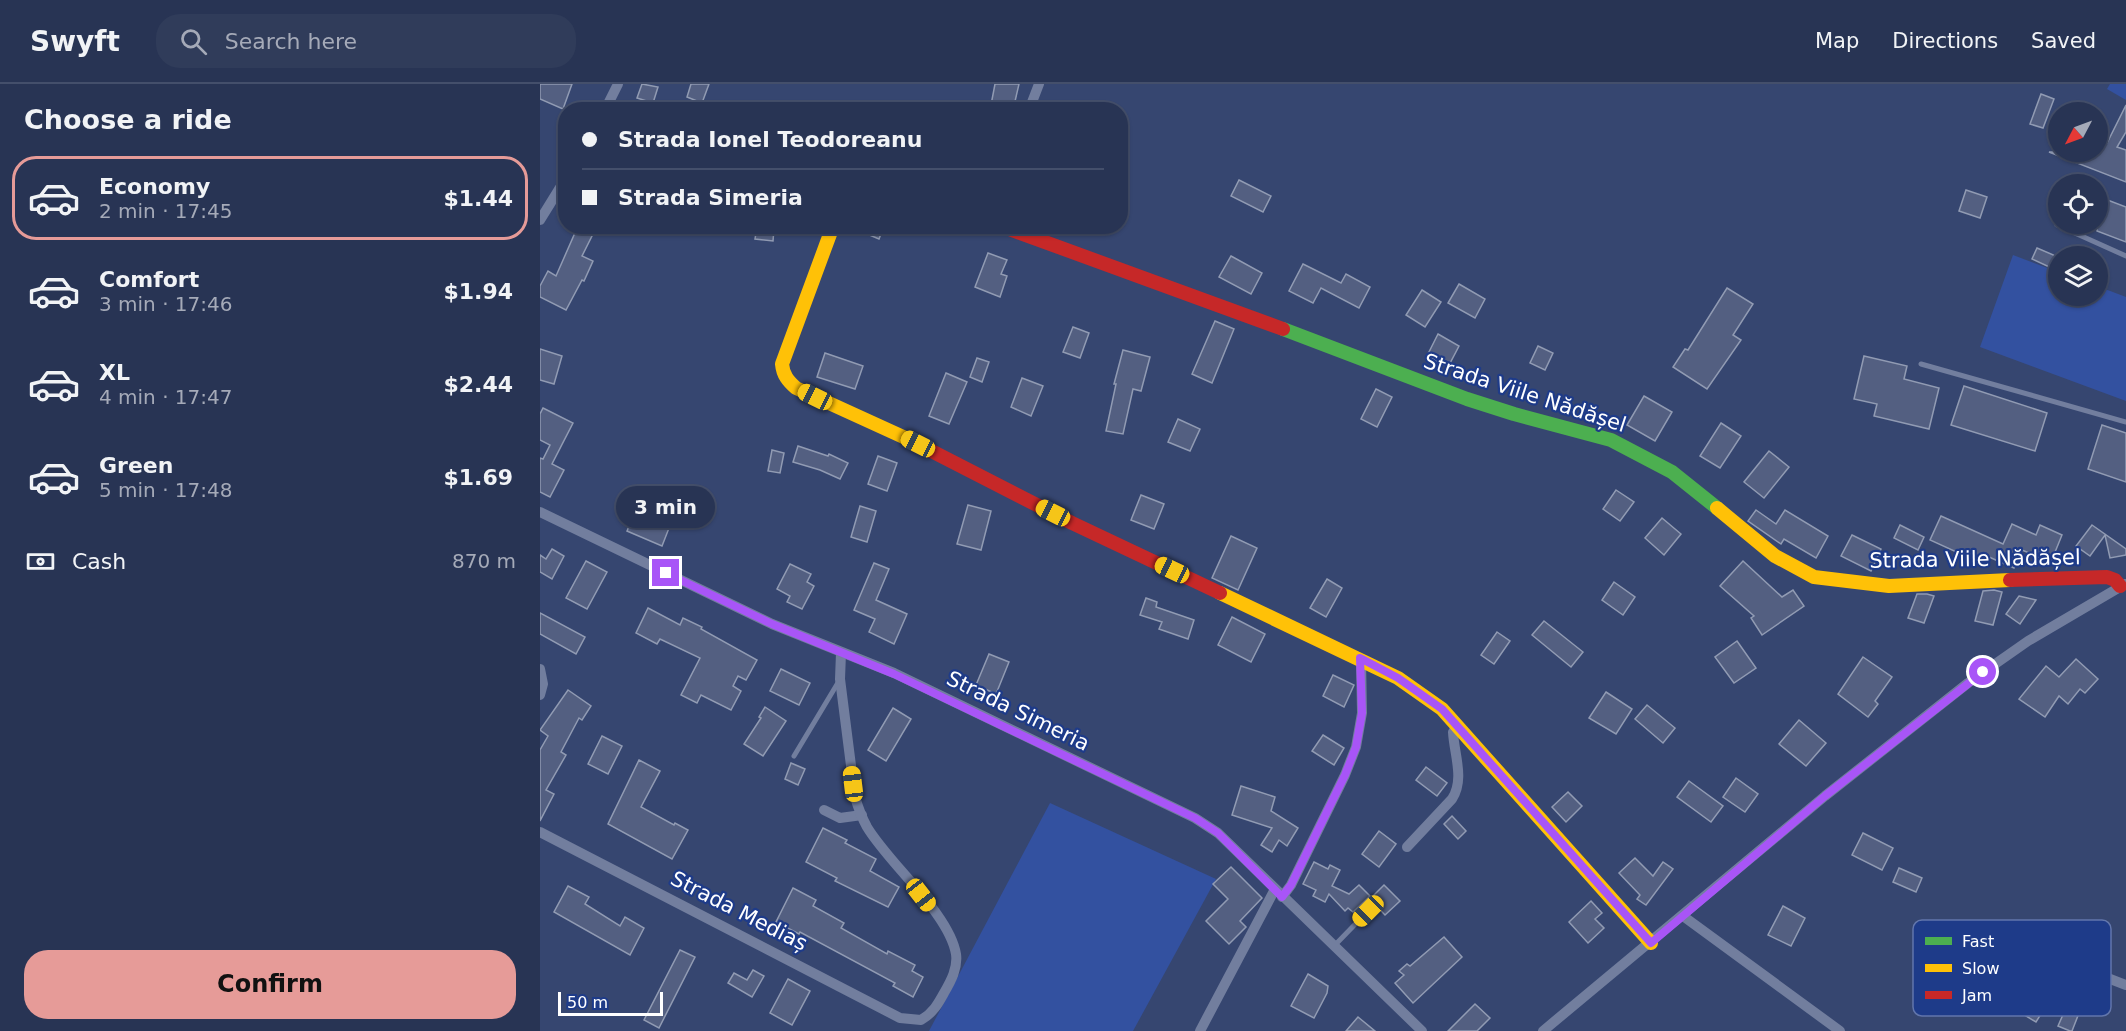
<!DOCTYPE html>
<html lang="en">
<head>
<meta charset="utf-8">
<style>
  body { margin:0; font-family:"DejaVu Sans",sans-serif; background:#303c5a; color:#f1f3f6; height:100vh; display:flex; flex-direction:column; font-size:22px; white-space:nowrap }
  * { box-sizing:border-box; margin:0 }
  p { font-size:20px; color:#a5aab8 }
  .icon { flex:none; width:33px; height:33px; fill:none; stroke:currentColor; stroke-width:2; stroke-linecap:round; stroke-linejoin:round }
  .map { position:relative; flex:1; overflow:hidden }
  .panel { display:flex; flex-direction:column; background:#283454; width:540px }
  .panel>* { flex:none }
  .top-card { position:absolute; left:18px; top:18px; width:570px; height:132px; border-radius:24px; box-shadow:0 2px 4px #0004,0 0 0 2px #444f6b; display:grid; align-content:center; height:132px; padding:0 24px; background:#283454 }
  .needle { width:39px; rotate:229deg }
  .controls { position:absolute; left:1508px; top:18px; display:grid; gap:12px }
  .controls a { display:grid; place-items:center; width:60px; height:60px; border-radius:50%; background:#283454; box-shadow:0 2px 4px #0004,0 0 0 2px #444f6b; font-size:30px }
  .scale { position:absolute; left:18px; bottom:15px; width:105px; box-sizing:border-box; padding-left:6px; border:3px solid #fff; border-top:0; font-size:16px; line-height:21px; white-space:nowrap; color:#fff; -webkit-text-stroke:4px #1e3b89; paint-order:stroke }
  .end { position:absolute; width:27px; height:27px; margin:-14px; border:8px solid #a855f7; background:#fff; box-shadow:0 0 0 3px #fff }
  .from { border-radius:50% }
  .bubble { position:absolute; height:42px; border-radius:21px; background:#283454; box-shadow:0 2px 4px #0004,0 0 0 2px #444f6b; font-size:20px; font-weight:700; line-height:42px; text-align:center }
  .car { position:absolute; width:18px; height:36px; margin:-18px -9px; border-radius:8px; box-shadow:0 0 4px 2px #0007; background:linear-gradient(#f5c518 24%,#345 0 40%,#f5c518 0 76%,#345 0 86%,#f5c518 0) }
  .top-card b { display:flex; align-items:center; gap:21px; height:57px; font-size:22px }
  .top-card b+b { border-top:2px solid #444f6b }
  .top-card i { width:15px; height:15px; background:#f1f3f6 }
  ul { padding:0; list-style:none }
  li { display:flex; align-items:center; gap:18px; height:84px; margin:0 12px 9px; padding:0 12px; border:3px solid transparent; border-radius:24px }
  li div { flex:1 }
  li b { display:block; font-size:22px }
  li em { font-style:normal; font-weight:700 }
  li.active { border-color:#e69b98 }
  li>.icon { width:54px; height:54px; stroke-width:1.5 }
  h2 { padding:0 24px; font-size:27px; line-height:72px }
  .pay { display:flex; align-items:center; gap:15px; height:66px; padding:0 24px; font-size:22px }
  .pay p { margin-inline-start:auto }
  .cta { display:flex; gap:12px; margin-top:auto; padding:12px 24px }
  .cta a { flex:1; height:69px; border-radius:24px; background:#e69b98; color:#111; font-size:24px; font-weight:700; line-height:69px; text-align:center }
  header { display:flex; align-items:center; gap:36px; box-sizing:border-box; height:84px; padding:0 30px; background:#283454; border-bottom:2px solid #444f6b }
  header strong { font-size:28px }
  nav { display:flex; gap:33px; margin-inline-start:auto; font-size:21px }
  .search { width:420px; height:54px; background:#303c5a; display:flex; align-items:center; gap:15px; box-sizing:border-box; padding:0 21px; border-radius:24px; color:#a5aab8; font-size:22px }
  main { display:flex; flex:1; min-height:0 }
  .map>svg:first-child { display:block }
  .green { fill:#3351a0 }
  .building { fill:#535f81; stroke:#919bb3; stroke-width:1.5 }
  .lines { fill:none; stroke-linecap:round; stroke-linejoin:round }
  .lane { stroke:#727e9e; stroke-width:5 }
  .street { stroke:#727e9e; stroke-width:10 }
  .fast { stroke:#4caf50; stroke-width:14 }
  .slow { stroke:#ffc107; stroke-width:14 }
  .jam { stroke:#c62828; stroke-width:14 }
  .route { stroke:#a855f7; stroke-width:8 }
  .labels { text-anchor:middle; stroke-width:4.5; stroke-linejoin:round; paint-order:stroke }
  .street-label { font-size:21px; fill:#fff; stroke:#1e3b89 }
  .key { fill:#1e3b89; stroke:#6276ac; stroke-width:1.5 }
  .key-label { font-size:16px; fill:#fff }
</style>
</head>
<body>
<header>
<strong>Swyft</strong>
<div class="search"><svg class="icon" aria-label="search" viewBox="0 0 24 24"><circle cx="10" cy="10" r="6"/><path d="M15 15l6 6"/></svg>Search here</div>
<nav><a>Map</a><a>Directions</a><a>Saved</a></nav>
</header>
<main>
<section class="panel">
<h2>Choose a ride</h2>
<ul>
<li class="active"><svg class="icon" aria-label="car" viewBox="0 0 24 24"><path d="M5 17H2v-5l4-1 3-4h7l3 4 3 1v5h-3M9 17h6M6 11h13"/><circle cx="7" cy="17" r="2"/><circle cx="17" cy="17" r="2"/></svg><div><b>Economy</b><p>2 min · 17:45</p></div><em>$1.44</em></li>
<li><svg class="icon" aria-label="car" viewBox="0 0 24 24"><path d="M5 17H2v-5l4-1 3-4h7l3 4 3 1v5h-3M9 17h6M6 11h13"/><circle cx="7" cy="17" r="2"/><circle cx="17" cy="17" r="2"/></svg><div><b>Comfort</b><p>3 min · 17:46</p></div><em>$1.94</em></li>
<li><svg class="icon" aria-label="car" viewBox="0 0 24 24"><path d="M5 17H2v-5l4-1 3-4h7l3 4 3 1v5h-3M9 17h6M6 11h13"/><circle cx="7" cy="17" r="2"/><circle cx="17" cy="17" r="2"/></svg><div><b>XL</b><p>4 min · 17:47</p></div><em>$2.44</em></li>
<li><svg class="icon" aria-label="car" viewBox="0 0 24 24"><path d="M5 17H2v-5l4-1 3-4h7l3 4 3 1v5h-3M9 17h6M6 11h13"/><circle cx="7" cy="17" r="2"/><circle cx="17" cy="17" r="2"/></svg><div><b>Green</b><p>5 min · 17:48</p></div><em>$1.69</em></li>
</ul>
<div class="pay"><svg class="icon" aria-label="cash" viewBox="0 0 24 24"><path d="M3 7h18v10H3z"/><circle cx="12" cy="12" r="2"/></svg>Cash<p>870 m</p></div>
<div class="cta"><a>Confirm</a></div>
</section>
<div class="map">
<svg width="1586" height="947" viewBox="0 0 1586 947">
  <rect width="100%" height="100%" fill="#364670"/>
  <!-- green -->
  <g class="green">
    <path d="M1570,0H1586V16L1567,5Z"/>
    <path d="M1473,171L1518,188V212H1557V202L1586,213V317L1440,263Z"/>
    <path d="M510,719L676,795L593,947H389Z"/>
  </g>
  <!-- building -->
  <g class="building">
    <path d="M0,0H32L23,25L0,15Z"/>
    <path d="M102,0L118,3L113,19L97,14Z"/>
    <path d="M151,0H169L162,19L147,13Z"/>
    <path d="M455,0H479L473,26H450Z"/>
    <path d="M1501,10L1514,15L1503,44L1490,40Z"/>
    <path d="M1586,21V48L1577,63L1586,66V98L1509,68H1557V55L1567,59Z"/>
    <path d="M699,96L731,112L723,128L691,112Z"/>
    <path d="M1426,106L1447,113L1440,134L1419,127Z"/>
    <path d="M1557,112L1586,123V158L1557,147Z"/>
    <path d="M38,142H57L42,172L53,177L44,197L42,196L26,226L0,213V202L8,187L16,192Z"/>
    <path d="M308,142H344L339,155Z"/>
    <path d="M217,143L234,145L233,157L215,155Z"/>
    <path d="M1497,164L1518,173V187L1492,175Z"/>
    <path d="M448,169L467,176L461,190L467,192L460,213L435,203Z"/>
    <path d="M691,172L722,189L711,210L679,193Z"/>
    <path d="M763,180L801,199L806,190L830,203L819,224L781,204L773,219L749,207Z"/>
    <path d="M919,200L945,215L935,234L908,219Z"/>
    <path d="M1187,204L1213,220L1193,251L1201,256L1167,305L1133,283L1145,265L1148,266Z"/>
    <path d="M882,206L901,218L885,243L866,231Z"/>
    <path d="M675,237L694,245L672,299L652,290Z"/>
    <path d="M533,243L549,249L540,274L523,268Z"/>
    <path d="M898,250L919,262L908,283L887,272Z"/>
    <path d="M998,262L1013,269L1005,286L990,279Z"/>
    <path d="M0,265L22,272L14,300L0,296Z"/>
    <path d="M583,266L610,273L601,307L593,305L583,350L566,347L576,300H574Z"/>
    <path d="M285,269L323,282L315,305L277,293Z"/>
    <path d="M1324,272L1367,282L1364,295L1399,304L1389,345L1334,332L1337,320L1314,315Z"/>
    <path d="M437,274L449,278L442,298L430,293Z"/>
    <path d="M406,289L427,298L409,340L389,332Z"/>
    <path d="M482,294L503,302L491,332L471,323Z"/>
    <path d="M1424,302L1507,329L1495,367L1411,341Z"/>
    <path d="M836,305L852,313L837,343L821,335Z"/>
    <path d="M1104,312L1132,328L1115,357L1087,341Z"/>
    <path d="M3,324L33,339L12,380L24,386L10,413L0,408V374L3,375L10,361L0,356V330Z"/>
    <path d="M638,335L660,345L650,367L628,358Z"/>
    <path d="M1181,339L1201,352L1180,384L1160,372Z"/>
    <path d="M1562,341L1586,349V398L1548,385Z"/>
    <path d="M258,362L288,372L289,370L308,379L300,395L280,386L253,378Z"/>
    <path d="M232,366L244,369L240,389L228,387Z"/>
    <path d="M1229,367L1249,383L1224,414L1204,398Z"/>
    <path d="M338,372L357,379L347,407L328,400Z"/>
    <path d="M104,406L123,415L116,432L131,439L122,462L87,447Z"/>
    <path d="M1076,406L1094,418L1080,437L1063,425Z"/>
    <path d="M601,411L624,420L614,445L591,436Z"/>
    <path d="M428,421L451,427L441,466L417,460Z"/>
    <path d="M320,422L336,427L327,458L311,453Z"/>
    <path d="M1216,426L1236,440L1245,426L1288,452L1276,474L1244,455L1241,460L1208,437Z"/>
    <path d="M1401,432L1463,460L1472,440L1496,451L1500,441L1522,451L1511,478L1482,466L1474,484L1449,473L1445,481L1390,456Z"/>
    <path d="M1122,434L1141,450L1124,471L1105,454Z"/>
    <path d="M1360,441L1384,453L1378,466L1354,454Z"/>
    <path d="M1552,441L1586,465V471L1570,474L1565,451L1550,472L1536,462Z"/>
    <path d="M1312,451L1341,465L1331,487L1301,472Z"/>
    <path d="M691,452L717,464L698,506L672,494Z"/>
    <path d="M12,465L24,472L12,495L0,488V471L6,475Z"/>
    <path d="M46,477L67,488L47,525L26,514Z"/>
    <path d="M1203,477L1242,513L1253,506L1264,522L1222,551L1211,534L1214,532L1180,502Z"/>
    <path d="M334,479L349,485L336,516L367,530L354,560L329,548L335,535L314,526Z"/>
    <path d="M250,480L271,490L267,498L274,502L262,525L247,518L250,512L237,505Z"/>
    <path d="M787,495L802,504L786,533L770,524Z"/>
    <path d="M1074,498L1095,513L1083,531L1062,516Z"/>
    <path d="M1454,506L1462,508L1453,541L1435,537L1443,507Z"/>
    <path d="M1377,510H1387L1394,512L1384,539L1368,534Z"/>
    <path d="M1479,512L1496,516L1480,540L1466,530Z"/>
    <path d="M606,514L617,518L616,523L654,536L648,555L619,545L622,538L600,531Z"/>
    <path d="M108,524L140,541L143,534L162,543L161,545L217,576L206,596L198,592L193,602L201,607L191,626L161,611L157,619L141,611L160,574L120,555L117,560L96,549Z"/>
    <path d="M0,529L45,553L36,570L0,550Z"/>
    <path d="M692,533L725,550L711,578L678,561Z"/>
    <path d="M1004,537L1043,568L1031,583L992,551Z"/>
    <path d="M957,548L970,557L954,580L941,571Z"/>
    <path d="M1197,557L1216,584L1194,599L1175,573Z"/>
    <path d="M449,570L469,578L456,610L436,601Z"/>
    <path d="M1323,573L1352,593L1335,617L1338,620L1328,633L1298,610Z"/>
    <path d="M1536,575L1558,595L1545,609L1540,605L1528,620L1519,612L1505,633L1479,615L1506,582L1519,593Z"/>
    <path d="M241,585L270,599L259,621L230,607Z"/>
    <path d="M793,591L814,601L804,623L783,612Z"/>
    <path d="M28,606L51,622L42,636L39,634L21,668L26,671L6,706L14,710L0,737V666L8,652L0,646Z"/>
    <path d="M1066,608L1092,625L1076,650L1049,634Z"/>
    <path d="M1107,621L1135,644L1123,659L1095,635Z"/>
    <path d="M225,623L246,637L223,672L204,660L221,634L219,633Z"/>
    <path d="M353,624L371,635L346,677L328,666Z"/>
    <path d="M1259,636L1286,659L1266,682L1239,660Z"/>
    <path d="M783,651L804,664L794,681L772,667Z"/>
    <path d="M62,652L82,662L68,690L48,680Z"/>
    <path d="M99,676L120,687L101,723L134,741L135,739L148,746L132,775L68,740Z"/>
    <path d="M251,679L265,685L258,701L245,695Z"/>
    <path d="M886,683L907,699L897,712L876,696Z"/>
    <path d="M1196,694L1218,710L1205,728L1183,713Z"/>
    <path d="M1149,697L1183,722L1171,738L1137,713Z"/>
    <path d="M701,702L735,713L731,727L758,744L747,762L739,756L732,768L721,761L732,744L692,731Z"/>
    <path d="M1028,708L1042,722L1026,738L1012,723Z"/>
    <path d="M912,732L926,747L918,755L904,740Z"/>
    <path d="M283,744L307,756L305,759L336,775L330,787L359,803L348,823L295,797L297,794L266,778Z"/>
    <path d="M839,747L856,760L839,783L822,770Z"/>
    <path d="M1323,749L1353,764L1342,786L1312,771Z"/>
    <path d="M1095,774L1113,792L1123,778L1133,785L1106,821L1097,815L1100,811L1079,789Z"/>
    <path d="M774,778L788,785L790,781L800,786L792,802L809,810L819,801L830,812L813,828L808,824L805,827L789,810L785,818L773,812L776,806L763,800Z"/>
    <path d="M691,783L722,814L700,837L706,843L689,860L666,837L688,815L673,800Z"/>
    <path d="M1359,784L1382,794L1376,808L1353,798Z"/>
    <path d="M844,801L860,817L845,831L830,815Z"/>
    <path d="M28,802L49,813L45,820L80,842L85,833L104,844L90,871L14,828Z"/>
    <path d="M253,804L276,816L273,822L304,839L301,844L347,870L348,867L375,881L372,887L383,893L373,913L353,902L355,899L260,848L259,850L236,838Z"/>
    <path d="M1051,817L1062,829L1055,835L1064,844L1048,859L1029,838Z"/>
    <path d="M1243,822L1265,834L1251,862L1228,851Z"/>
    <path d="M904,853L922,873L873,919L855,899L864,891L859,887L867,880L870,882Z"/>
    <path d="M140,866L155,873L119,944L104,936Z"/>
    <path d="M1467,875L1492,889L1498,881L1522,896L1496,938L1463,918L1460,923L1445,914Z"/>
    <path d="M213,886L224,892L212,913L188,899L194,889L207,896Z"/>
    <path d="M768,890L788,902L787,909L774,934L751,922Z"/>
    <path d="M248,895L270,907L252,941L230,929Z"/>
    <path d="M1536,901L1548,906L1532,947H1530L1518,942Z"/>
    <path d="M935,920L950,934L937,947H908Z"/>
    <path d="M818,933L835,947H806Z"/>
  </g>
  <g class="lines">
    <!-- lane -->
    <g class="lane">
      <path d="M1517,141L1586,172"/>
      <path d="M1381,280L1586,338"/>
      <path d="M254,672L299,597"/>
      <path d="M795,861L828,827"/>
    </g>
    <!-- street -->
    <g class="street">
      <path d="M65,26L78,0"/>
      <path d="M489,26L499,0"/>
      <path d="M0,136L26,94"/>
      <path d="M0,428L232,540L354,589L655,734L678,749L882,947"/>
      <path d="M0,585L3,600L0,611"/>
      <path d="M284,726L300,734L322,731"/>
      <path d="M0,748L360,934L381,936C393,929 398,920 404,909C411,897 418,884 416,870C409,829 349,780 327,743C322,734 318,723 315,713L300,595L301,569"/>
      <path d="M867,763L912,715C925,695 914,670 913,648L917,643"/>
      <path d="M742,813L751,801L805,691L816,663L822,629L821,575"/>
      <path d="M1143,832L1300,947"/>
      <path d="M1511,872L1586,901"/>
      <path d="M660,947L735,805"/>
      <path d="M1003,947L1285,712L1428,599L1488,557L1585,500"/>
    </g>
    <!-- fast -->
    <path class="fast" d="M743,245L927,315L974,330L1071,356L1132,388L1177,424"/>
    <!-- slow -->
    <g class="slow">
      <path d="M293,142L242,280C243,291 248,297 256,304L370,356"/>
      <path d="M1177,424L1235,472L1274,493L1349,502L1470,496"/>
      <path d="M680,509L858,594L902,625L1111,859"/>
    </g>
    <!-- jam -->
    <g class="jam">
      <path d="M461,142L743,245"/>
      <path d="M370,356L532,439L680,509"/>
      <path d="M1470,496L1567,493L1575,496L1580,502"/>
    </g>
  </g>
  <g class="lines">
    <!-- route -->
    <path class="route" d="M126,489L232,540L354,590L655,734L678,749L742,813L751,801L805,691L816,663L822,629L820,574L858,594L902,625L1111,859L1285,712L1443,588"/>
  </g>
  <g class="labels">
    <!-- street labels -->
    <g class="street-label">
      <text transform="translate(985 309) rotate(18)" y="7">Strada Viile Nădășel</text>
      <text transform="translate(1435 475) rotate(-1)" y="7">Strada Viile Nădășel</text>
      <text transform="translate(478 627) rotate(26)" y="7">Strada Simeria</text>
      <text transform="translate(199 827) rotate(27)" y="7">Strada Mediaș</text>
    </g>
  </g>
  <!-- legend -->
  <rect x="1373" y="836" width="198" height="96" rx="9" class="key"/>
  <rect x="1385" y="853" width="27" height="8" fill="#4caf50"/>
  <rect x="1385" y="880" width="27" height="8" fill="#ffc107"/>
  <rect x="1385" y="907" width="27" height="8" fill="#c62828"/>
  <g class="key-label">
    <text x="1422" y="863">Fast</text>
    <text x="1422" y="890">Slow</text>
    <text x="1422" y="917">Jam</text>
  </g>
</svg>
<div class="controls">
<a><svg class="needle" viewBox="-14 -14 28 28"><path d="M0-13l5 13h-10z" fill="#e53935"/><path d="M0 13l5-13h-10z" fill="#a5aab8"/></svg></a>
<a><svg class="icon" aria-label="locate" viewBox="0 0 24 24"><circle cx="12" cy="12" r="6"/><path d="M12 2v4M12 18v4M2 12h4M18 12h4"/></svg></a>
<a><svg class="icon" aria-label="layers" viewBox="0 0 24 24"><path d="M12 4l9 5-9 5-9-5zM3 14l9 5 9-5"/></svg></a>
</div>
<div class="scale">50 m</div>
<i class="end from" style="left:1443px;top:588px"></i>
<i class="end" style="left:126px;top:489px"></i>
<div class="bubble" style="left:76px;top:402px;width:99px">3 min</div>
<i class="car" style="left:275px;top:313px;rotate:296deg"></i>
<i class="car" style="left:378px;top:360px;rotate:297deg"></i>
<i class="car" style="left:513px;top:429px;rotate:297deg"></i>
<i class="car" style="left:632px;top:486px;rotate:295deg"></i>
<i class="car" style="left:313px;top:700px;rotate:353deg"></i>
<i class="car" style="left:381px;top:811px;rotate:142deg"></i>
<i class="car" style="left:828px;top:827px;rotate:225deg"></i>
<div class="top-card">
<b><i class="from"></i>Strada Ionel Teodoreanu</b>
<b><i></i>Strada Simeria</b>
</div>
</div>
</main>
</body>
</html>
